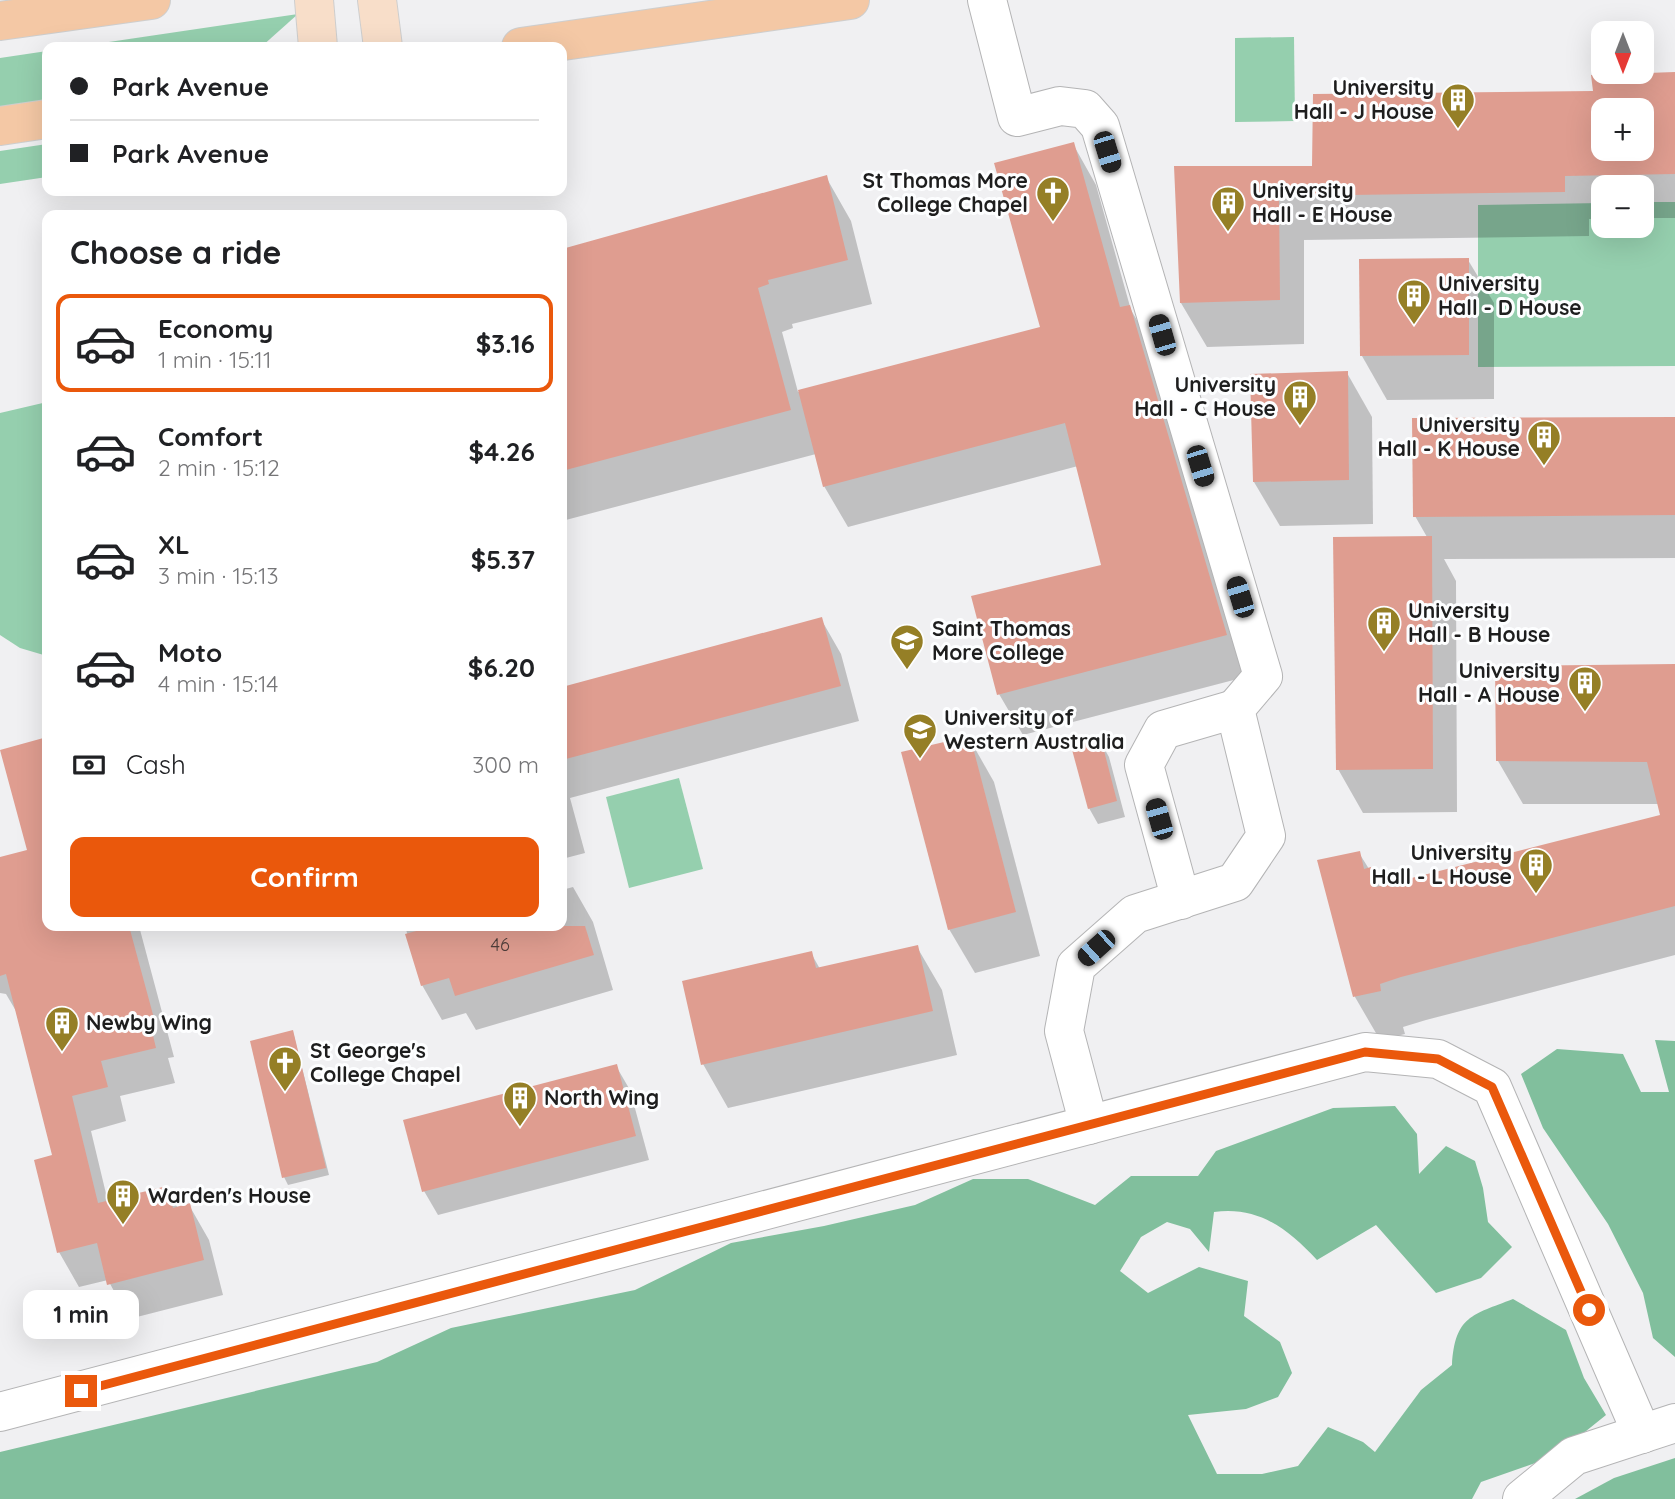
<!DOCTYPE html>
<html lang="en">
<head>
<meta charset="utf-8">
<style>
  body { margin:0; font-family:Quicksand,sans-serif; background:#f2f2f2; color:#202124; height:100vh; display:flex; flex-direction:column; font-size:26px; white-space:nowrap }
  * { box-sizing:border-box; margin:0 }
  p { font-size:23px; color:#757577 }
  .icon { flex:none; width:38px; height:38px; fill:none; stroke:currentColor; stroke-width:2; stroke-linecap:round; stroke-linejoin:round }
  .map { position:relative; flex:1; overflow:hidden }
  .drawer { position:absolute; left:42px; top:210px; width:525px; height:721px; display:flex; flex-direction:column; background:#fff; border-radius:14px; box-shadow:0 7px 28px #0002 }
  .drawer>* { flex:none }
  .guide { position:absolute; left:42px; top:42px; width:525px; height:154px; border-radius:14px; box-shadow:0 7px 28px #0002; display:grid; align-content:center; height:154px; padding:0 28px; background:#fff }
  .needle { width:46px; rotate:180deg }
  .controls { position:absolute; left:1591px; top:21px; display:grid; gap:14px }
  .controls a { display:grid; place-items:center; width:63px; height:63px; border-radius:14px; background:#fff; box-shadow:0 7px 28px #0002; font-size:35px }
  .end { position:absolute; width:32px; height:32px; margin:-16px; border:9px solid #ea580c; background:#fff; box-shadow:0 0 0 4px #fff }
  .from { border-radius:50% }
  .bubble { position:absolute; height:49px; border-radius:14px; background:#fff; box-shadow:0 7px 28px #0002; font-size:23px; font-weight:700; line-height:49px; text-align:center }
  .car { position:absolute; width:21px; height:42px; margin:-21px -10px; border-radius:9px; box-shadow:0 0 5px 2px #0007; background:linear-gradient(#222 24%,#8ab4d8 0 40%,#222 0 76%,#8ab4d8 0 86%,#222 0) }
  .guide b { display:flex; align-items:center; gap:24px; height:66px; font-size:26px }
  .guide b+b { border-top:2px solid #e0e0e0 }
  .guide i { width:18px; height:18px; background:#202124 }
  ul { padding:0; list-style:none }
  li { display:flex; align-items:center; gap:21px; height:98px; margin:0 14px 10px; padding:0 14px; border:4px solid transparent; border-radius:14px }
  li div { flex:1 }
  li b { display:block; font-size:26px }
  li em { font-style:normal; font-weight:700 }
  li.active { border-color:#ea580c }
  li>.icon { width:63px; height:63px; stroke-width:1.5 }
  h2 { padding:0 28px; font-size:32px; line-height:84px }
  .pay { display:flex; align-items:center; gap:18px; height:77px; padding:0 28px; font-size:26px }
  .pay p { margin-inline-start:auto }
  .cta { display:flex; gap:14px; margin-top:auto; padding:14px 28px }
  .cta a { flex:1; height:80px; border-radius:14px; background:#ea580c; color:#fff; font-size:28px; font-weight:700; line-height:80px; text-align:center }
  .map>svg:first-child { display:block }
  .green { fill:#95cfae }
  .forest { fill:#81bf9d }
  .shadow { fill:#0003; fill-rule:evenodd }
  .building { fill:#df9d90; fill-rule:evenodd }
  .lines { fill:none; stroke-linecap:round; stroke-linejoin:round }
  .minor-casing { stroke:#b4b4b5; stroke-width:40 }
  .major-casing { stroke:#cecece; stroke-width:40 }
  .highway-casing { stroke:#cecece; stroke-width:40 }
  .minor { stroke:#fff; stroke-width:38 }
  .major { stroke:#f8dec9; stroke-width:38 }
  .highway { stroke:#f4c8a5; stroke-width:38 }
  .route { stroke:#ea580c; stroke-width:9 }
  .labels { text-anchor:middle; stroke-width:6; stroke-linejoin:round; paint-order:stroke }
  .number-label { font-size:18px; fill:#4e3e3a }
  .poi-label { font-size:21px; font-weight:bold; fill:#1e1e1e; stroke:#fdfeff; text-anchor:start }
</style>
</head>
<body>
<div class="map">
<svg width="1675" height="1499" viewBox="0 0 1675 1499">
  <rect width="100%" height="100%" fill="#f0f0f2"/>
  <!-- green -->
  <g class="green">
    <path d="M298,14L261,47H75Z"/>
    <path d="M1294,37L1295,121L1235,122V38Z"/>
    <path d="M47,51V100L0,107V58Z"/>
    <path d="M47,144V177L0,184V151Z"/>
    <path d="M1642,202H1675V366L1478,367V205L1603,203V226H1642Z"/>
    <path d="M47,402V656L20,648L0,635V413Z"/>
    <path d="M679,778L703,869L629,888L606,797Z"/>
  </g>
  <!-- forest -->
  <g class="forest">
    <path d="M1655,1040L1675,1041V1357L1653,1338L1643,1293L1608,1224L1543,1128L1521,1074L1557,1049L1623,1054L1641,1092H1669Z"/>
    <path d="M1395,1106L1417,1134L1419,1174L1446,1146L1475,1161L1483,1188L1488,1222L1512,1247L1481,1278L1436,1293L1376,1225L1317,1260C1288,1229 1259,1206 1214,1212L1209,1252L1190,1229L1167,1222L1141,1237L1120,1271L1148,1293L1199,1267L1248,1281L1244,1316L1280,1342L1292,1373L1278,1397L1246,1409L1188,1415L1217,1474H1262L1298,1466L1328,1427L1363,1442L1375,1452L1421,1390L1452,1365C1455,1316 1472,1315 1513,1299L1566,1330L1584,1378L1606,1415L1555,1456L1481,1482L1472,1499H0V1452L377,1362L451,1328L635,1290L731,1243L824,1226L915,1205L973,1179H1028L1095,1205L1131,1176H1198L1216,1151L1333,1108Z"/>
    <path d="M1675,1458V1499H1575L1614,1478Z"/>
  </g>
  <!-- shadow -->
  <g class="shadow">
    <path d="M1675,74V218H1642V187H1603V219H1589V236L1304,240V344L1207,347L1181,303L1175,168H1314ZM1603,110H1642V149H1603Z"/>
    <path d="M1073,144L1096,185L1131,310L1153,348L1249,676L1023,735L999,694L1103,567L1078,466L848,527L824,486L816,454L562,521V250L826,177L851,221L872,304L792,324L793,328L782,332L798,392L1042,329Z"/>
    <path d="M1468,260L1494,303V399L1387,400L1362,356Z"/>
    <path d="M1347,373L1372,417L1373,524L1280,526L1254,482Z"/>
    <path d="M1675,419V558L1444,559L1456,581L1457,812L1363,813L1338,769L1427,537L1415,516Z"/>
    <path d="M821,619L841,654L859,721L570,798L585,853L562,859V689Z"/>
    <path d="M1675,665V955L1426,1020L1403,1027L1405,1034L1380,1040L1355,997L1359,853L1381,888L1662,816L1659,804H1523L1498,761Z"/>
    <path d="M969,738L994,782L1040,956L975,973L949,929Z"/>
    <path d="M47,739V926H139L174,1057L168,1058L175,1083L120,1096L126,1121L91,1131L108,1202L166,1188L178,1208L189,1205L209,1240L223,1295L129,1319L108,1280L79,1287L59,1252L54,1157L16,1011L6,994L0,993V858L30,851L3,751Z"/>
    <path d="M1100,741L1109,757L1125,817L1098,824L1089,808Z"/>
    <path d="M573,887L593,922L613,990L476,1030L466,1013L442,1020L422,985L405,926H562V890Z"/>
    <path d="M917,947L942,990L957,1055L728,1108L703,1064L811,953L820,969Z"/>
    <path d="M293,1032L329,1175L288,1185L284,1177Z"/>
    <path d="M616,1066L630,1090L649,1160L438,1215L424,1191Z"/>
  </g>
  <!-- building -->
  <g class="building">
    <path d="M1675,72V174L1565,176V192L1279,196L1280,300L1180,303L1174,166H1312L1313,94L1593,91L1591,75ZM1603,110H1642V149H1603Z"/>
    <path d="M1074,142L1120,307L1130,305L1227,635L997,695L971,596L1101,565L1065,423L823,487L798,390L1040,327L994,163Z"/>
    <path d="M827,175L848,260L768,280L769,284L758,288L791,410L562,471V249Z"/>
    <path d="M1469,258V355L1360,356L1359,259Z"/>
    <path d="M1348,371L1349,480L1253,482L1250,374Z"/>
    <path d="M1675,417V515L1413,517L1412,418Z"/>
    <path d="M1432,536L1433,769L1336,770L1333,537Z"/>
    <path d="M822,617L841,686L562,760V687Z"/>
    <path d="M1675,664V906L1401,977L1380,984L1381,991L1353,997L1317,860L1360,851L1364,869L1371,867L1376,887L1660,815L1647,762L1496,761L1495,666Z"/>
    <path d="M970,736L1016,912L948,930L901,752Z"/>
    <path d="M47,737V926H129L155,1022L150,1023L156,1048L101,1061L108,1087L72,1096L98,1203L167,1186L173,1208L190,1203L204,1260L107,1285L97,1243L57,1253L34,1160L52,1155L6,974L0,976V857L27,850L0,750Z"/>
    <path d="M1101,739L1117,801L1088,809L1071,746Z"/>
    <path d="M435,926H585L594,955L455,996L449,978L421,986L405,934Z"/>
    <path d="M918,945L933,1011L701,1065L682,981L812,951L816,968Z"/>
    <path d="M293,1030L326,1168L282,1178L250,1041Z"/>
    <path d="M617,1064L636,1136L422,1192L403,1120Z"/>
  </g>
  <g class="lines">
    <!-- minor casing -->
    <g class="minor-casing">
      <g id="minor">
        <path d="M987,0L1017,117L1060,106L1085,109L1100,126L1263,676L1235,709L1266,836L1235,882L1135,914L1076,966L1064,1031L1089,1125"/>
        <path d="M1181,900L1144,765L1163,730L1235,709"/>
        <path d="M0,1412L1365,1052L1438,1059L1492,1087L1642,1434"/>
        <path d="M1522,1499L1574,1456L1675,1423"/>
      </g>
    </g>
    <!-- major casing -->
    <g class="major-casing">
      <g id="major">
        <path d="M314,0L318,47"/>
        <path d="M377,0L383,47"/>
      </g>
    </g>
    <!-- highway casing -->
    <g class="highway-casing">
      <g id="highway">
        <path d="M0,21L151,0"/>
        <path d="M521,47L850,0"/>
        <path d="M0,126L47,119"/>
      </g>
    </g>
    <!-- minor -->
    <use href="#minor" class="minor"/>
    <!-- major -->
    <use href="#major" class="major"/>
    <!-- highway -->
    <use href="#highway" class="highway"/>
  </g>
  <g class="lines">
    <!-- route -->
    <path class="route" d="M81,1391L1365,1052L1438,1059L1492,1087L1589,1310"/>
  </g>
  <!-- icons -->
  <defs>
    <g id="building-pin" transform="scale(1.75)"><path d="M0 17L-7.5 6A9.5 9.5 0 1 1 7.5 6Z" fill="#957f26" stroke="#fdfeff"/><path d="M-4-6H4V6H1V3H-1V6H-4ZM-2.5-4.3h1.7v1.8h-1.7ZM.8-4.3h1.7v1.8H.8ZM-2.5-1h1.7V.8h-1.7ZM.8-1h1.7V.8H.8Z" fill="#fff"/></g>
    <g id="church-pin" transform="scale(1.75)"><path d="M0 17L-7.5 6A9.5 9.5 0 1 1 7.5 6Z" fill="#957f26" stroke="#fdfeff"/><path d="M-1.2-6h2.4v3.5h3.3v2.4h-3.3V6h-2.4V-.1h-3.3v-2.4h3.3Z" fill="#fff"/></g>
    <g id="university-pin" transform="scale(1.75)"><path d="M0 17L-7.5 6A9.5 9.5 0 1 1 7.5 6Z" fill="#957f26" stroke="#fdfeff"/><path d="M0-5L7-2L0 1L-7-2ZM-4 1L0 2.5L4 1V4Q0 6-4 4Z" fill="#fff"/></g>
  </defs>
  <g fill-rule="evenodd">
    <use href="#building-pin" x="1458" y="100"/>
    <use href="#church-pin" x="1053" y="193"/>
    <use href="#building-pin" x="1228" y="203"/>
    <use href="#building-pin" x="1414" y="296"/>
    <use href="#building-pin" x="1300" y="397"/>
    <use href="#building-pin" x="1544" y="437"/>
    <use href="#building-pin" x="1384" y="623"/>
    <use href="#university-pin" x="907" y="641"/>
    <use href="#building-pin" x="1585" y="683"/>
    <use href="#university-pin" x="920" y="730"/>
    <use href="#building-pin" x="1536" y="865"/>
    <use href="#building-pin" x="62" y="1023"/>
    <use href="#church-pin" x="285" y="1063"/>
    <use href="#building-pin" x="520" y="1098"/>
    <use href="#building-pin" x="123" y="1196"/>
  </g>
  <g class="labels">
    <!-- number labels -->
    <g class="number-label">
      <text x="500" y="951">46</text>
    </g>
    <!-- poi labels -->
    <g class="poi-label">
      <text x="1434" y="95" text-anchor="end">University<tspan x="1434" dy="24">Hall - J House</tspan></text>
      <text x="1028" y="188" text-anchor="end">St Thomas More<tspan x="1028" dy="24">College Chapel</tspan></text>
      <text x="1252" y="198">University<tspan x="1252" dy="24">Hall - E House</tspan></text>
      <text x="1438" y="291">University<tspan x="1438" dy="24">Hall - D House</tspan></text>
      <text x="1276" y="392" text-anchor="end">University<tspan x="1276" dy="24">Hall - C House</tspan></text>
      <text x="1520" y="432" text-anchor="end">University<tspan x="1520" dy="24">Hall - K House</tspan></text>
      <text x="1408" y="618">University<tspan x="1408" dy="24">Hall - B House</tspan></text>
      <text x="932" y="636">Saint Thomas<tspan x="932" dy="24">More College</tspan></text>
      <text x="1560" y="678" text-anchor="end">University<tspan x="1560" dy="24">Hall - A House</tspan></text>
      <text x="944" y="725">University of<tspan x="944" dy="24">Western Australia</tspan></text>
      <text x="1512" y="860" text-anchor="end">University<tspan x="1512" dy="24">Hall - L House</tspan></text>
      <text x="86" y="1030">Newby Wing</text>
      <text x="310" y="1058">St George's<tspan x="310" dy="24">College Chapel</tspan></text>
      <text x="544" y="1105">North Wing</text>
      <text x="148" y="1203">Warden's House</text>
    </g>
  </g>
</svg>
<div class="controls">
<a><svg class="needle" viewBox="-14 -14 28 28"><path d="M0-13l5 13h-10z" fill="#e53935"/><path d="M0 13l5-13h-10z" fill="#757577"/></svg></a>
<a>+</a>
<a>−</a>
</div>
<i class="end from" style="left:1589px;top:1310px"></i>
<i class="end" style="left:81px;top:1391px"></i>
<div class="bubble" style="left:23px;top:1290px;width:116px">1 min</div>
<i class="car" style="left:1107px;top:152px;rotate:163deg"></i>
<i class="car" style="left:1162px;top:335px;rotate:344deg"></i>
<i class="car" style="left:1200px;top:466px;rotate:163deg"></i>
<i class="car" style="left:1240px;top:597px;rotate:343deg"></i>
<i class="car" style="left:1159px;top:819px;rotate:344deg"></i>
<i class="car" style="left:1096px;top:948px;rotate:228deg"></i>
<div class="guide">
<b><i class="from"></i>Park Avenue</b>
<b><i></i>Park Avenue</b>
</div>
<section class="drawer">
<h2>Choose a ride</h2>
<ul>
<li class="active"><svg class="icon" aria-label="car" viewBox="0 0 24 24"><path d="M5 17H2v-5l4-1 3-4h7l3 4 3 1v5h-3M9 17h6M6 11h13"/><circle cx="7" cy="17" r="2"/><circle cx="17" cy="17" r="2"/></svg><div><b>Economy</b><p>1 min · 15:11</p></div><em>$3.16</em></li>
<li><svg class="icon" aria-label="car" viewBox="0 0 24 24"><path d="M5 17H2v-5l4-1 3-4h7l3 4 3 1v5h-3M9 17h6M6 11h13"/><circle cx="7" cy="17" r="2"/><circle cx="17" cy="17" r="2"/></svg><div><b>Comfort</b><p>2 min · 15:12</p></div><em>$4.26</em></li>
<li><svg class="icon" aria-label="car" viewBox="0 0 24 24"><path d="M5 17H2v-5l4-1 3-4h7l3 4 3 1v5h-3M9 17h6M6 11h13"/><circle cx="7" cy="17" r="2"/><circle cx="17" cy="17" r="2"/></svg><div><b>XL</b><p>3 min · 15:13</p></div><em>$5.37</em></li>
<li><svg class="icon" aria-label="car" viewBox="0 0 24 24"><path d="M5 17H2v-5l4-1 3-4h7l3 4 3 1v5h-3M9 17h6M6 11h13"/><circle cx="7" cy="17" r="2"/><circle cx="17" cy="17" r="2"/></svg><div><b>Moto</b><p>4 min · 15:14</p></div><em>$6.20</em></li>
</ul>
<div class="pay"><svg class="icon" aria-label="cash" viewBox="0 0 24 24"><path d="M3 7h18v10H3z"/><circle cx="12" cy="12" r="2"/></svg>Cash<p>300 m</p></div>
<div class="cta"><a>Confirm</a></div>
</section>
</div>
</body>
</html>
